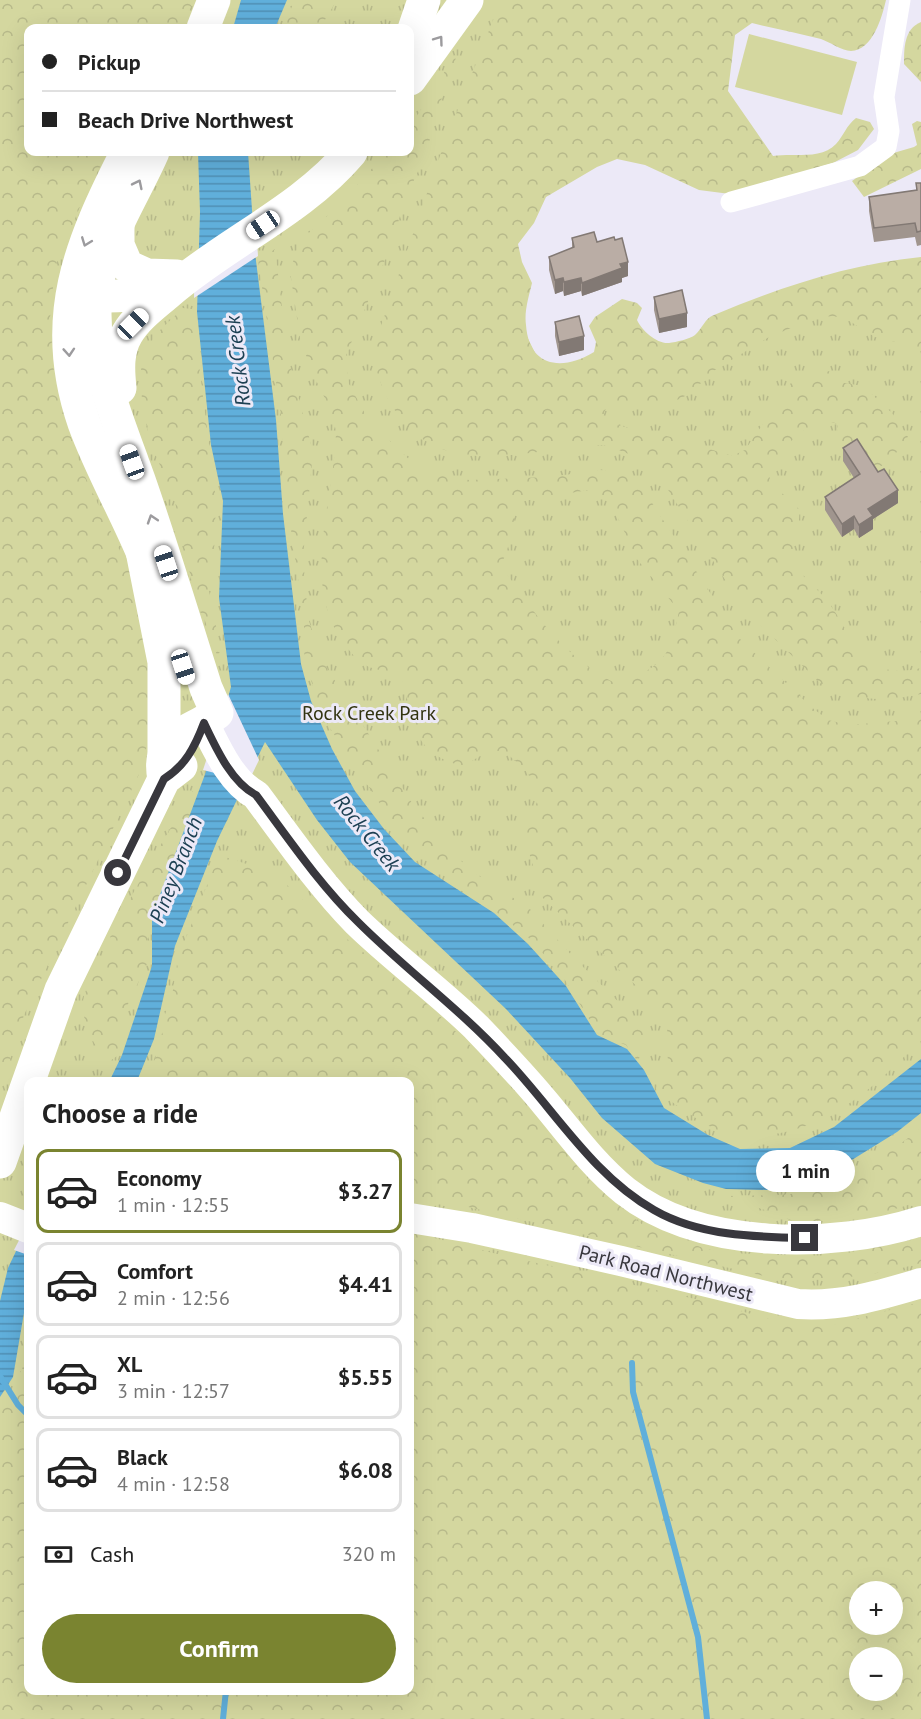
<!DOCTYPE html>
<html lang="en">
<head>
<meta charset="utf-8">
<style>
  body { margin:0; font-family:"PT Sans",sans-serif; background:#f6f6f6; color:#222; height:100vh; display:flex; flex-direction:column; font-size:22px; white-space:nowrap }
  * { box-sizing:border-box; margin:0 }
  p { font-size:20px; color:#767676 }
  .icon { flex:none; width:33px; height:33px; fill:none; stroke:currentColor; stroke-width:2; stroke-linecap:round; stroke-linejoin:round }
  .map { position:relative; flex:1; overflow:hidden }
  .panel { position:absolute; left:24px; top:1077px; width:390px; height:618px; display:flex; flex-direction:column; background:#fff; border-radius:12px; box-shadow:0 6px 24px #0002 }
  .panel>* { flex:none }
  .guide { position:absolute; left:24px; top:24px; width:390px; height:132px; border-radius:12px; box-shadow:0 6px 24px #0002; display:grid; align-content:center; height:132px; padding:0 18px; background:#fff }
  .fabs { position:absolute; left:849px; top:1581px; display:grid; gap:12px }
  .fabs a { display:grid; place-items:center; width:54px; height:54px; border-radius:50%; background:#fff; box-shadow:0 6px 24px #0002; font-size:30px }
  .end { position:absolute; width:27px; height:27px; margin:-14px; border:8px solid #38373d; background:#fff; box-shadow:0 0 0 3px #fff }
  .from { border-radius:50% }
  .bubble { position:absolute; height:42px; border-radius:21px; background:#fff; box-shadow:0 6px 24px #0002; font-size:20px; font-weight:800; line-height:42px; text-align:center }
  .car { position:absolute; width:18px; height:36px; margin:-18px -9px; border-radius:8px; box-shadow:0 0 4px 2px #0007; background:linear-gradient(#fff 24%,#345 0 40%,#fff 0 76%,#345 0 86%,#fff 0) }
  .guide b { display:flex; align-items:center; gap:21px; height:57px; font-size:22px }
  .guide b+b { border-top:2px solid #e0e0e0 }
  .guide i { width:15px; height:15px; background:#222 }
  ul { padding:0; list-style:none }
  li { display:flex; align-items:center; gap:18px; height:84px; margin:0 12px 9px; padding:0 6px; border:3px solid #e0e0e0; border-radius:12px }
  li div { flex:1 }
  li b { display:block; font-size:22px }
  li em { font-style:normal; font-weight:800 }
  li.active { border-color:#7a8430 }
  li>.icon { width:54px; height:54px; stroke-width:1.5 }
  h2 { padding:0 18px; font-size:27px; line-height:72px }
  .pay { display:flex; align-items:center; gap:15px; height:66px; padding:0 18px; font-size:22px }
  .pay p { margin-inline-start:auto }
  .action { display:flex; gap:12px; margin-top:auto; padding:12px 18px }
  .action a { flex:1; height:69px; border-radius:36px; background:#7a8430; color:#fff; font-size:24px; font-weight:800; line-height:69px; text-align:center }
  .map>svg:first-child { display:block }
  .grass { fill:url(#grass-tufts); fill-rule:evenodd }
  .forest { fill:url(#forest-crowns); fill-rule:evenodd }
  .pitch { fill:#d4d79f }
  .water { fill:url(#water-rules) }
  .pier { fill:#ece9f7 }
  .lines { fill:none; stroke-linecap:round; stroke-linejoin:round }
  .stream { stroke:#60afdb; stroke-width:6 }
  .street { stroke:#fff; stroke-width:21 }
  .secondary { stroke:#fff; stroke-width:30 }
  .primary { stroke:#fff; stroke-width:33 }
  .wall { fill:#a0958e }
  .shaded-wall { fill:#827974 }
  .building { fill:#baada5; stroke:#827974; stroke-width:1.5 }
  .oneway { stroke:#9c9b9e }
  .route { stroke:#38373d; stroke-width:8 }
  .labels { text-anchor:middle; stroke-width:6; stroke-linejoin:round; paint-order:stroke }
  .park-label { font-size:20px; fill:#323310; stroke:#ece9f7 }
  .street-label { font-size:20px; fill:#38373d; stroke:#ece9f7 }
  .water-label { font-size:21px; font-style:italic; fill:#1d4053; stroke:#ece9f7 }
</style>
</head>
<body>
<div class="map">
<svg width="921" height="1719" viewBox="0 0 921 1719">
  <defs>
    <pattern id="grass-tufts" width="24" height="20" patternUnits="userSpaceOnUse" patternTransform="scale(1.5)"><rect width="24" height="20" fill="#d4d79f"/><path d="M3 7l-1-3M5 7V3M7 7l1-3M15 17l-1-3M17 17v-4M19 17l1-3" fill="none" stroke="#b7b98a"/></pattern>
    <pattern id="forest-crowns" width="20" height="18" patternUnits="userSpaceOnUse" patternTransform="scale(1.5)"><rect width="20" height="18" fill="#d4d79f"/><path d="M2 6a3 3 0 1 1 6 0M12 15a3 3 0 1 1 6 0" fill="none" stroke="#b7b98a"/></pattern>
    <pattern id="water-rules" width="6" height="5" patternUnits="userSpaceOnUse" patternTransform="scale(1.5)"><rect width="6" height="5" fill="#60afdb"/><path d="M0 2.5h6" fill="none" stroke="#508fb3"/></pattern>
  </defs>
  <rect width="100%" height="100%" fill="#ece9f7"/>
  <!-- grass -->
  <path class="grass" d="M0,0H527L460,202L555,393L789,313L921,320V1620L892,1592L791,1523L410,1600V1082H28V1690L0,1719ZM28,28H410V152H28Z"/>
  <!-- forest -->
  <g class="forest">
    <path d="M0,0H194L180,28H28V152H108L84,197L55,267L50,318L54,373L68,429L83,472L133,579L147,626L149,736L141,770L24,1015L0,1092Z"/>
    <path d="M295,0H337L320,28H282Z"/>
    <path d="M501,0H886C882,17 873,50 851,51C842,51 830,42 821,39C798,33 775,29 752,23L735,35L728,91L773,156C794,153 821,160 836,144C844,135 846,126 856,118L870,122L874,129L858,150L833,163L730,194L699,190L645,165L617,159L597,167L546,197L534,223L518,244L522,262L532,283C529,296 524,311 526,325C529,368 563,371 594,352L596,342L589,326L595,317L622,299L637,303L642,308L637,320C642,331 657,344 669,343C676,342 690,339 695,335C702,329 705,318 714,315C781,287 849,264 921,257V348L875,337L843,317L821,316L769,337L712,372L691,393L671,403L656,405L627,401L606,408L603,416L612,424L671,437L732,456L745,450L795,377L830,371L833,381L863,386L892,413L908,437L890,461L882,466L873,465L854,446L840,448L837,424C814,411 781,450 769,466L770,482L799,509C801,527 792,542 793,555C796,576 818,587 829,603C855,639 863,683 921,668V694L888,700L842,696L819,682L743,608L660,477C642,460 627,451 603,445C527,447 442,486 392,406C382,389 372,366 374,346L442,150Z"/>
    <path d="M921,22V82L904,64C904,48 904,29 921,22Z"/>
    <path d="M455,55L456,64L445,87L425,156L404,202L393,240L345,358L349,384L369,421L418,468L469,480L549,477L601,470L623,474L645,492L740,639L810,706L828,720L848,725L921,719V1039C879,1084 832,1127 769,1135C754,1137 738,1138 724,1133C703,1125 676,1104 657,1092L656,1088L668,1071L667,1020L645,994L543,898L522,830C526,818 535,810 538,799C543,782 514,759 502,750L482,755L463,766C426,757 414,738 408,702C406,696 406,686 402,680C395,671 379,671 369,667C360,663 354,656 348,649C297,586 335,502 336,431L331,411L312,372L300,338L290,271L300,241L338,206L387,152H410V127ZM594,489L613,507L637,559L679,611C669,661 664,663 619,685C564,659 536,615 501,566L508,547L518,502Z"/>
    <path d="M917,121L921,122V169L864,197L852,181L890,154L914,147L917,145L912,124Z"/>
    <path d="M275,249L288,358L313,452L303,557L308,618L322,660L412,803L452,853L476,874L529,908L574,958L639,1022L646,1036L638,1062L626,1045L605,1037L596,1030L560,972L526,935L405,842L326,722L308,672L304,652V620L288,509L281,415L258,260Z"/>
    <path d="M183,308L192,309L216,500L214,554L207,581L221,651L217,655L204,618L197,607L175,502L150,441L142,405L141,365L155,335Z"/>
    <path d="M207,786L162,910L143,948L147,964L128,1004L117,1056L110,1061C93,1049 79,1017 84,996C88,982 97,967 103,954C128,897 162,843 194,789Z"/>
    <path d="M219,855L256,867L282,880L320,917L427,1004L497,1071L588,1179L639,1222L662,1234L707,1249L729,1253L832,1257L891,1242H907L921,1235V1263C876,1276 832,1280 785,1281L447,1202L410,1198V1082H145L152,1069L164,1026V1017L172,996L178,958Z"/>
    <path d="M921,1128V1201L882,1213L798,1223L728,1196C761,1195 799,1197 830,1186C859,1175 897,1147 921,1128Z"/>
    <path d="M410,1234H419L493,1253L704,1301L769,1319L824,1327L921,1302V1719H0V1416L28,1356V1690H410ZM860,1592H892V1624H860ZM860,1658H892V1690H860Z"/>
  </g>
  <!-- pitch -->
  <path class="pitch" d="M749,34L857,62L842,115L735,87Z"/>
  <!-- water -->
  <g class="water">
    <path d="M241,0H287L275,28H233Z"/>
    <path d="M198,152H248L255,253L276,420L283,514L301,664L311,701L332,749L355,791L384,829L415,862L494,913L528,944L566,986L597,1035L627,1049L644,1070L664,1108L708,1135L740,1149L790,1148L834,1127L921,1059V1113L897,1132L813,1184L768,1190L726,1189L703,1183L655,1164L602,1118L570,1078L506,1009L350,862L317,820L265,742L217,841L175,946L154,1039L137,1081L109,1082L122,1055L152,966V916L207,769L231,687L219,598L223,501L211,445L197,312L200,212Z"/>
    <path d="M28,1226V1277L25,1307L13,1377L0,1397V1301L8,1268Z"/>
  </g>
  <!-- pier -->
  <g class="pier">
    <path d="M255,213L258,256L194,298L195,253Z"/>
    <path d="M228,694L259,760L239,801L219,774L203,770Z"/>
    <path d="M28,1223V1255L14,1250Z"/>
  </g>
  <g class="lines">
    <!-- stream -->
    <g class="stream">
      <path d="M632,1363L633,1392L698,1637L707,1719"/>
      <path d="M0,1376L18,1405L28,1415"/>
      <path d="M223,1719L226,1690"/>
    </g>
    <!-- street -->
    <path class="street" d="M731,202L860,166L886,147L889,131L884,97L900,0"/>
    <!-- secondary -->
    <g class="secondary">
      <path d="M204,723C216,747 231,782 256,795C288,838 319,883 357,922C395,959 438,990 476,1027C500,1052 524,1077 546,1104C571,1134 594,1166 625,1191C700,1250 834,1249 921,1221"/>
      <path d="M0,1217L28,1228"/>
      <path d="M410,1218L472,1228L621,1261L798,1304C842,1307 880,1295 921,1283"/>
    </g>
    <!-- primary -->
    <g class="primary">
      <path d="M203,28L214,0"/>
      <path d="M410,41L424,0"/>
      <path d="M410,79L467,0"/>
      <path d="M127,152C80,244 48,319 84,423C101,470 127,514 146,561"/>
      <path d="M153,152C133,198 101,243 96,295C89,359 119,422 139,480C163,549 184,619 206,688L217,713C190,734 155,734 164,779"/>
      <path d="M118,223V245L127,266L147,275L177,276"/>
      <path d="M76,294C108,298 142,298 172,283"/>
      <path d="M120,388C118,369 117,351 127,334C137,317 154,305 169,292C227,242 301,211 351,152"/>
      <path d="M142,551L164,662V752"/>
      <path d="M0,1162L61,990L164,779L181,766"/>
    </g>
  </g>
  <!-- wall -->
  <g class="wall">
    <path d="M916,183H921V245L917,246L915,237L874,242L869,211V197L916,190Z"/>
    <path d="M572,238L597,242L628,276L622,278V282L582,296L581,291L564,296L563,291L555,294L549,270V257L572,248Z"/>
    <path d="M654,297L687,327L659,333L654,310Z"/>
    <path d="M555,322L584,350L559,356L555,336Z"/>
    <path d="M843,448L898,503L873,519V529L859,538L854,529L842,537L825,510V497L854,478L843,461Z"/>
  </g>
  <!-- shaded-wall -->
  <g class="shaded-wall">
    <path d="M628,262V276L622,278V282L582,296V283L620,264Z"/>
    <path d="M563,278V291L555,294V280Z"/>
    <path d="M581,278V291L564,296V282Z"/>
    <path d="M687,313V327L659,333V319Z"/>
    <path d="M584,336V350L559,356V342Z"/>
    <path d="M898,490V503L873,519V529L859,538V525L868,509Z"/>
    <path d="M854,516V529L842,537V524Z"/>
  </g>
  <!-- building -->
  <g class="building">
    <path d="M916,183H921V231L917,232L915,223L874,228L869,197L917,190Z"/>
    <path d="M594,232L597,242L614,237L615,240L622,238L628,262L620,264L622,268L582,283L581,278L564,282L563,278L555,280L549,257L574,247L572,238Z"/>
    <path d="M682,290L687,313L659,319L654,297Z"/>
    <path d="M579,316L584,336L559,342L555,322Z"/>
    <path d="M857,439L878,472L884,469L898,490L868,509L873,516L859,525L854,516L842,524L825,497L860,474L843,448Z"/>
  </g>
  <!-- one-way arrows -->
  <defs><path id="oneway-chevron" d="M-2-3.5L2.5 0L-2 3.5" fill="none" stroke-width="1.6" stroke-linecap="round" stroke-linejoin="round" transform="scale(1.5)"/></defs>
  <g class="oneway">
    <use href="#oneway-chevron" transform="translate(439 40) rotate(-54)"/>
    <use href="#oneway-chevron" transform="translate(138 184) rotate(-64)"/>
    <use href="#oneway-chevron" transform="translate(86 242) rotate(111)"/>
    <use href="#oneway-chevron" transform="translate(69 352) rotate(86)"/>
    <use href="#oneway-chevron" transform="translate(152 519) rotate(-108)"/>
  </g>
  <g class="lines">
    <!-- route -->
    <path class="route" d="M118,873L164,779C185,766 195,747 204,723C216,748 231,782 256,795C288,838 319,884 358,922C406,970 460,1009 505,1058C554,1109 592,1175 654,1210C699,1236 755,1237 805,1238"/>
  </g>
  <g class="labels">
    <!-- park labels -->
    <g class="park-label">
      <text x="369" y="720">Rock Creek Park</text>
    </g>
    <!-- street labels -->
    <g class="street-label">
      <text transform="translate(666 1273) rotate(14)" y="7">Park Road Northwest</text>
    </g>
    <!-- water labels -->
    <g class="water-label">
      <text transform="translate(238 361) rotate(-97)" y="7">Rock Creek</text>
      <text transform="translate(367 833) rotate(51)" y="7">Rock Creek</text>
      <text transform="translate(176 870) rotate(-69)" y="7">Piney Branch</text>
    </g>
  </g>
</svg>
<div class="fabs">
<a>+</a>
<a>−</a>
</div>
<i class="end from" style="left:118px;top:873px"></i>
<i class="end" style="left:805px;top:1238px"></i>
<div class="bubble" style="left:756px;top:1150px;width:99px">1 min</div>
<i class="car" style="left:263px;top:225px;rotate:236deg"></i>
<i class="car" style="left:133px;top:324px;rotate:45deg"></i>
<i class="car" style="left:132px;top:462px;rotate:340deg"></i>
<i class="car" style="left:166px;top:563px;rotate:342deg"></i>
<i class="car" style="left:183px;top:667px;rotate:162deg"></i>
<div class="guide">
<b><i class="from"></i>Pickup</b>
<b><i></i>Beach Drive Northwest</b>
</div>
<section class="panel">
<h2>Choose a ride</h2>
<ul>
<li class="active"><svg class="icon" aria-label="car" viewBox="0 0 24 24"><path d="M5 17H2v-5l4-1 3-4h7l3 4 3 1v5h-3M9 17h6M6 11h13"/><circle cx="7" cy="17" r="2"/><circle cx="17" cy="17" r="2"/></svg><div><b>Economy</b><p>1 min · 12:55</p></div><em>$3.27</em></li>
<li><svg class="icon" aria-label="car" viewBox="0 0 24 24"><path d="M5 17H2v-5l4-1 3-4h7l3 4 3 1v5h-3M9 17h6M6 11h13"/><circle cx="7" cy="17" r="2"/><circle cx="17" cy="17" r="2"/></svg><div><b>Comfort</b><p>2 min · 12:56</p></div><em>$4.41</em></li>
<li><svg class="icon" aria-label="car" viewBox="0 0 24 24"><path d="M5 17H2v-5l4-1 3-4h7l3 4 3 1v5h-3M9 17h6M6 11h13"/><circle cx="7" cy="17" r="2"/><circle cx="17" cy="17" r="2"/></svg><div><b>XL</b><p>3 min · 12:57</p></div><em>$5.55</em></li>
<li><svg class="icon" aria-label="car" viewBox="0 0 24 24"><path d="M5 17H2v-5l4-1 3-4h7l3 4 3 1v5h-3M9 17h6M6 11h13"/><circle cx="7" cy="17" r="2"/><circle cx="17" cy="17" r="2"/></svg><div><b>Black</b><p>4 min · 12:58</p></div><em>$6.08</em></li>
</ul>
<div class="pay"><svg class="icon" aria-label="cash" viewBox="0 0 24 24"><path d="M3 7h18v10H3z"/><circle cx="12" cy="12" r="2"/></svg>Cash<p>320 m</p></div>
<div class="action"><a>Confirm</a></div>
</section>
</div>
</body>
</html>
